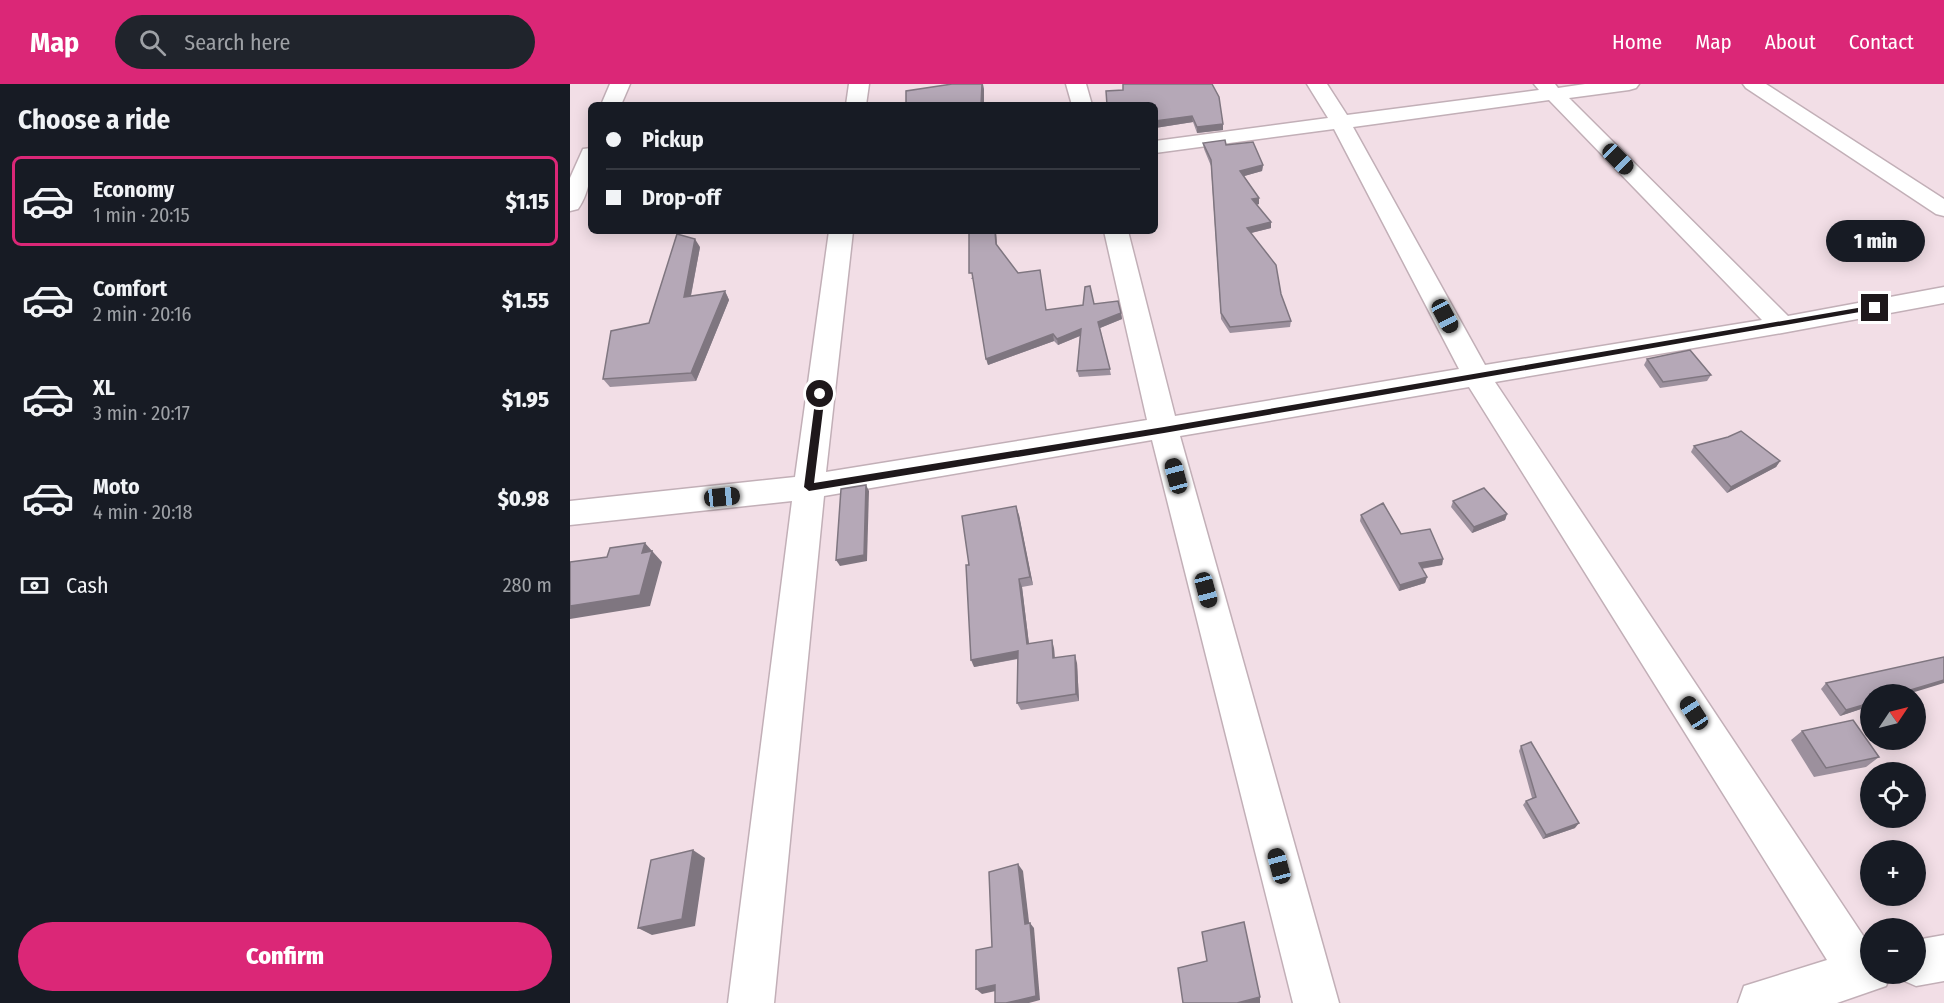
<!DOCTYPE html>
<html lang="en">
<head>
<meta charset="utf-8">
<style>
  body { margin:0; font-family:"Fira Sans Condensed",sans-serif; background:#20242c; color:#f1f3f6; height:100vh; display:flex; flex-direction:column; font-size:22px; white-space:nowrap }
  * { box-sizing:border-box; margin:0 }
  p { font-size:20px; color:#9ea1a6 }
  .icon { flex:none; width:33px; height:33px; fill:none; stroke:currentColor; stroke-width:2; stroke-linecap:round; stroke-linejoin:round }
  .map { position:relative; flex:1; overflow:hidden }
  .panel { display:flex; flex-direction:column; background:#171b24; width:570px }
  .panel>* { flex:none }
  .guide { position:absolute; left:18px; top:18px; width:570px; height:132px; border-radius:9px; box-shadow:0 3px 15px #0003; display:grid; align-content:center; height:132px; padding:0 18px; background:#171b24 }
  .needle { width:39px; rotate:55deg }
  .buttons { position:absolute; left:1290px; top:600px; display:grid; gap:12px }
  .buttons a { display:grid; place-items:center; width:66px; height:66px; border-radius:50%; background:#171b24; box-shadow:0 3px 15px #0003; font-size:30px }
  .end { position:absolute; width:27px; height:27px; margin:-14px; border:8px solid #1e181b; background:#fff; box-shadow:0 0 0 3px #fff }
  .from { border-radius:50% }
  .bubble { position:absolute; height:42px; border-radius:21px; background:#171b24; box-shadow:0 3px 15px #0003; font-size:20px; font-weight:800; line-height:42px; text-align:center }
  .car { position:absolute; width:18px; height:36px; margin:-18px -9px; border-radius:8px; box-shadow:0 0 4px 2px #0007; background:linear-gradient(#222 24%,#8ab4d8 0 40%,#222 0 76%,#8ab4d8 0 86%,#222 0) }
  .guide b { display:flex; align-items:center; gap:21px; height:57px; font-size:22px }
  .guide b+b { border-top:2px solid #363941 }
  .guide i { width:15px; height:15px; background:#f1f3f6 }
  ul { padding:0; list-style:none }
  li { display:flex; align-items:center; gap:18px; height:90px; margin:0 12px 9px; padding:0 6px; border:3px solid transparent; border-radius:9px }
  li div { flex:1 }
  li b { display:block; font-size:22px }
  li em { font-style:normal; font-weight:800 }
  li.on { border-color:#db2777 }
  li>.icon { width:54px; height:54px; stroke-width:1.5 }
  h2 { padding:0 18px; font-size:27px; line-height:72px }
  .pay { display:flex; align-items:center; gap:15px; height:66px; padding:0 18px; font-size:22px }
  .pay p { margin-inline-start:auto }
  .primary-button { display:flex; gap:12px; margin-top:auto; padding:12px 18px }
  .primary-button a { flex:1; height:69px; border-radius:36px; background:#db2777; color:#fff; font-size:24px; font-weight:800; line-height:69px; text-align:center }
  header { display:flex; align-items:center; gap:36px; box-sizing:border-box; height:84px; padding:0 30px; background:#db2777; color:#fff }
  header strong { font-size:28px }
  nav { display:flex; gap:33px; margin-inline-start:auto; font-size:21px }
  .search { width:420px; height:54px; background:#20242c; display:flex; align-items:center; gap:15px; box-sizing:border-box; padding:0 21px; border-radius:33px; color:#9ea1a6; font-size:22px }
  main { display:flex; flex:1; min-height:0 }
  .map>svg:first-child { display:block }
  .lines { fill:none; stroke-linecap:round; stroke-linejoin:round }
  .minor-casing { stroke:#c2afb7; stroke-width:3 }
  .minor { fill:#fff; fill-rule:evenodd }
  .wall { fill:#9c909d }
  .shaded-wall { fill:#7f7680 }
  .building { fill:#b5a8b7; stroke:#7f7680; stroke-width:1.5 }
  .route { fill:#1e181b }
</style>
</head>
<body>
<header>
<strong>Map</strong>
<div class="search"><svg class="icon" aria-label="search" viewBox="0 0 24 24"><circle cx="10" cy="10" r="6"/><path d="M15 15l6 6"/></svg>Search here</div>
<nav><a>Home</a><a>Map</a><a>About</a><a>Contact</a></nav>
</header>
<main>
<section class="panel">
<h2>Choose a ride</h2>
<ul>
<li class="on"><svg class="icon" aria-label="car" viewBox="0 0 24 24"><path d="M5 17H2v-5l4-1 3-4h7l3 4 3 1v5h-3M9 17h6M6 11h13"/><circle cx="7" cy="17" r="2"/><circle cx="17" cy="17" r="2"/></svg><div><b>Economy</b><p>1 min · 20:15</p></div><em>$1.15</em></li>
<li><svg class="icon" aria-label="car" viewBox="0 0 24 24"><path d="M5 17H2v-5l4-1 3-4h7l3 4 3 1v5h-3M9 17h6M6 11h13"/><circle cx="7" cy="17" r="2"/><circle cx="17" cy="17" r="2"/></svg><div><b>Comfort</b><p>2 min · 20:16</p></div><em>$1.55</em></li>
<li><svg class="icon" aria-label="car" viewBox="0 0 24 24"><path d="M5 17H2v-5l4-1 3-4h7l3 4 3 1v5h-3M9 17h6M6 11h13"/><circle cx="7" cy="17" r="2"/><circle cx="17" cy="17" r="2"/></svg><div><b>XL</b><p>3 min · 20:17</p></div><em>$1.95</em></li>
<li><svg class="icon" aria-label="car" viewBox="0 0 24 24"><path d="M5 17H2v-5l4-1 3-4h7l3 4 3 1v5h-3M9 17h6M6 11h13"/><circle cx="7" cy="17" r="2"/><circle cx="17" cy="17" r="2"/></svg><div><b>Moto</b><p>4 min · 20:18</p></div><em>$0.98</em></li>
</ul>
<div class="pay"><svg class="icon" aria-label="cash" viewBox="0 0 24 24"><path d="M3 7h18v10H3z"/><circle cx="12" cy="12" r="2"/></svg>Cash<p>280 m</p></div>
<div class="primary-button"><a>Confirm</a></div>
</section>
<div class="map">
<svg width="1374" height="919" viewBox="0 0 1374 919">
  <rect width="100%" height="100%" fill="#f2dee6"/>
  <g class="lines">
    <!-- minor casing -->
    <g class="minor-casing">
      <g id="minor">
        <path d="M40,0H60L51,21H31Z"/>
        <path d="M279,0H299L296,21H276Z"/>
        <path d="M496,0H516L522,21H502Z"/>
        <path d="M737,0H757L777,31L969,6L964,0H985L988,4L1015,0H1069L1066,4L1059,6L999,14L1218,232L1374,203V219L1212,249L925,298L1300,862V890H1321L1316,902L1267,919H1168L1174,902L1257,876L899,303L610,352L769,919H723L582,356L254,412L204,919H158L222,417L0,441V417L225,393L259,147H283L256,388L577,336L534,147H558L605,332L889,285L764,45L585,69V57L758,34ZM979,16L1192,236L915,281L783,43Z"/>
        <path d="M1173,0H1196L1374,115V132L1366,130L1176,4Z"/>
        <path d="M21,64C21,86 21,106 8,125L0,127V94L13,65Z"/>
        <path d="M1374,851V897L1346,902L1330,895L1328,890H1346V856Z"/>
      </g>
    </g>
    <!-- minor -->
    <use href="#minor" class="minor"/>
  </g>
  <!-- wall -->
  <g class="wall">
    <path d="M553,6L653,46L627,49L623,38L585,44V21Z"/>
    <path d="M633,59L656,61L693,81L692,87L674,92L689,114V120L686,121L701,144L681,149L711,210L721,237L720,243L660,249L651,235L641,82L634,65Z"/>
    <path d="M426,147L427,162L477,226L524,220L551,229L552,235L530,244L541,291L509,293L507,287L510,252L488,261L484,257L418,281L403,195H401Z"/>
    <path d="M130,163L121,212L155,207L159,216L126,297L40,303L33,295L79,239Z"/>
    <path d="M1077,275L1141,291L1137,297L1090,304L1074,281Z"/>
    <path d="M1158,353L1210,377L1206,383L1157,409L1121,368L1124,362Z"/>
    <path d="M883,417L937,430L935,436L902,449L881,423Z"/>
    <path d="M449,431L463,501L452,503L459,560L484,564L485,574L507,579L509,617L451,626L447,619L448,575L404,583Z"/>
    <path d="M791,431L831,450L873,475L872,481L852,485L857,493L855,499L829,507L790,437Z"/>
    <path d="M1256,599L1300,610V622L1270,632L1251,605Z"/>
    <path d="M1232,647L1309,673L1296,683L1244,693L1221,656Z"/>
    <path d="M951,662L1005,744L973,755L953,721L956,717L962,714L949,667Z"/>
  </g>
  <!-- shaded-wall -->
  <g class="shaded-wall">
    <path d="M412,0H413L414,5V21H411Z"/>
    <path d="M622,32L623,38L585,44V37Z"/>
    <path d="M653,40V46L627,49V43Z"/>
    <path d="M693,81L692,87L671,93L670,87Z"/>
    <path d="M689,114V120L682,122V115Z"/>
    <path d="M701,138V144L677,150V144Z"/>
    <path d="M425,147H426L427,167L426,160Z"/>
    <path d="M125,155L130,163L119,221L114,213Z"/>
    <path d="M155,207L159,216L126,297L121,289Z"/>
    <path d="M551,229L552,235L530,244L528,238Z"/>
    <path d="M511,245L512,251L488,261L487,255Z"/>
    <path d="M483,250L484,257L418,281L416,275Z"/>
    <path d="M1210,377L1206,383L1157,409L1161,403Z"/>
    <path d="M296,401L299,407L297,477L270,482L266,476Z"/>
    <path d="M446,422L449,431L463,501L460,493Z"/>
    <path d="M937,430L935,436L902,449L904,443Z"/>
    <path d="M75,459L92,478L80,522L0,535V522L72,469Z"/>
    <path d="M873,475L872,481L847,485L849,479Z"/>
    <path d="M857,493L855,499L829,507L830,501Z"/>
    <path d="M449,495L452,503L460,568L457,560Z"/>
    <path d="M482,556L484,564L485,582L483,574Z"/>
    <path d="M448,567L451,574L404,583L401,576Z"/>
    <path d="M505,571L507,579L509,617L506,610Z"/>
    <path d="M1374,596V599L1338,610H1327Z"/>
    <path d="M1300,619V622L1270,632L1276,626Z"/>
    <path d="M1009,739L1005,744L973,755L976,751Z"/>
    <path d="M123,766L135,774L125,842L82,851L68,844Z"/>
    <path d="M448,780L453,787L460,846L455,840Z"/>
    <path d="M460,839L464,844L470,916L459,919H436Z"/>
    <path d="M425,901L430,906L412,910L406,905Z"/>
    <path d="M690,913V919H667Z"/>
  </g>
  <!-- building -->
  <g class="building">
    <path d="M382,0H412L411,21H336V7Z"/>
    <path d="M553,0H642L649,13L653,40L627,43L622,32L585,37V21H537L536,7L553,6Z"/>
    <path d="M655,56L656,61L683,58L693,81L670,87L689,114L682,115L701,138L677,144L706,181L711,210L721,237L660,243L651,229L641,76L633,59Z"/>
    <path d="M399,147H425L426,160L448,189L470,186L476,226L513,221L515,203L520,202L524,220L548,217L551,229L528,238L540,285L507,287L511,245L487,255L483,250L416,275L402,189H399Z"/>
    <path d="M107,150L125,155L114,213L155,207L121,289L33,295L41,247L79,239Z"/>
    <path d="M1120,266L1141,291L1093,298L1077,275Z"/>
    <path d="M1171,347L1210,377L1161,403L1124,362L1158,353Z"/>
    <path d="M296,401L294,471L266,476L271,405Z"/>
    <path d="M914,404L937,430L904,443L883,417Z"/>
    <path d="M813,419L831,450L860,445L873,475L849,479L857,493L830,501L791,431Z"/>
    <path d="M446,422L460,493L449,495L457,560L482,556L483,574L505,571L506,610L447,619L448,567L401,576L396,481H399L392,432Z"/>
    <path d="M75,459L72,469L82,467L70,511L0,522V478L37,473L40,464Z"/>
    <path d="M1374,573V596L1327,610H1300V619L1276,626L1256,599Z"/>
    <path d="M1283,636L1309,673L1256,684L1232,647Z"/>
    <path d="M961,658L1009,739L976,751L956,717L966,713L951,662Z"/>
    <path d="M123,766L112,835L68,844L81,776Z"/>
    <path d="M448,780L455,840L460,839L466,912L436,919H425V901L406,905V866L422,863L419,788Z"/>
    <path d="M674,838L690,913L667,919H613L608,884L637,877L632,848Z"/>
  </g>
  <!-- route -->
  <path class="route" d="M1305,221L1309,224L1307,225L594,349L239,407L234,403L246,310L250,307L255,310L244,399L594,343Z"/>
</svg>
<div class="buttons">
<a><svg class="needle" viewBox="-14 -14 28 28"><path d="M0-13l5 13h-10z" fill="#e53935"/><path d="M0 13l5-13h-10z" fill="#9ea1a6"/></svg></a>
<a><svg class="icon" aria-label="locate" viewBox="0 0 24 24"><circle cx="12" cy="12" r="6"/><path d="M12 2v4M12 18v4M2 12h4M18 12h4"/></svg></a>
<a>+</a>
<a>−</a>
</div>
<i class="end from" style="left:250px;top:310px"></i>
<i class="end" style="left:1305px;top:224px"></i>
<div class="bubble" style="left:1256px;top:136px;width:99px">1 min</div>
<i class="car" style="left:1048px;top:75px;rotate:135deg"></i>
<i class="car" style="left:875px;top:232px;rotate:152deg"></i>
<i class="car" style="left:606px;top:392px;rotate:345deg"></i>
<i class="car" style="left:152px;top:413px;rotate:84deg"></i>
<i class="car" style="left:636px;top:506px;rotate:165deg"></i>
<i class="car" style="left:1124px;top:629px;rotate:327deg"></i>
<i class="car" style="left:709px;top:782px;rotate:345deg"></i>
<div class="guide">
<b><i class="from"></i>Pickup</b>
<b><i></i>Drop-off</b>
</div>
</div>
</main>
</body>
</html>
